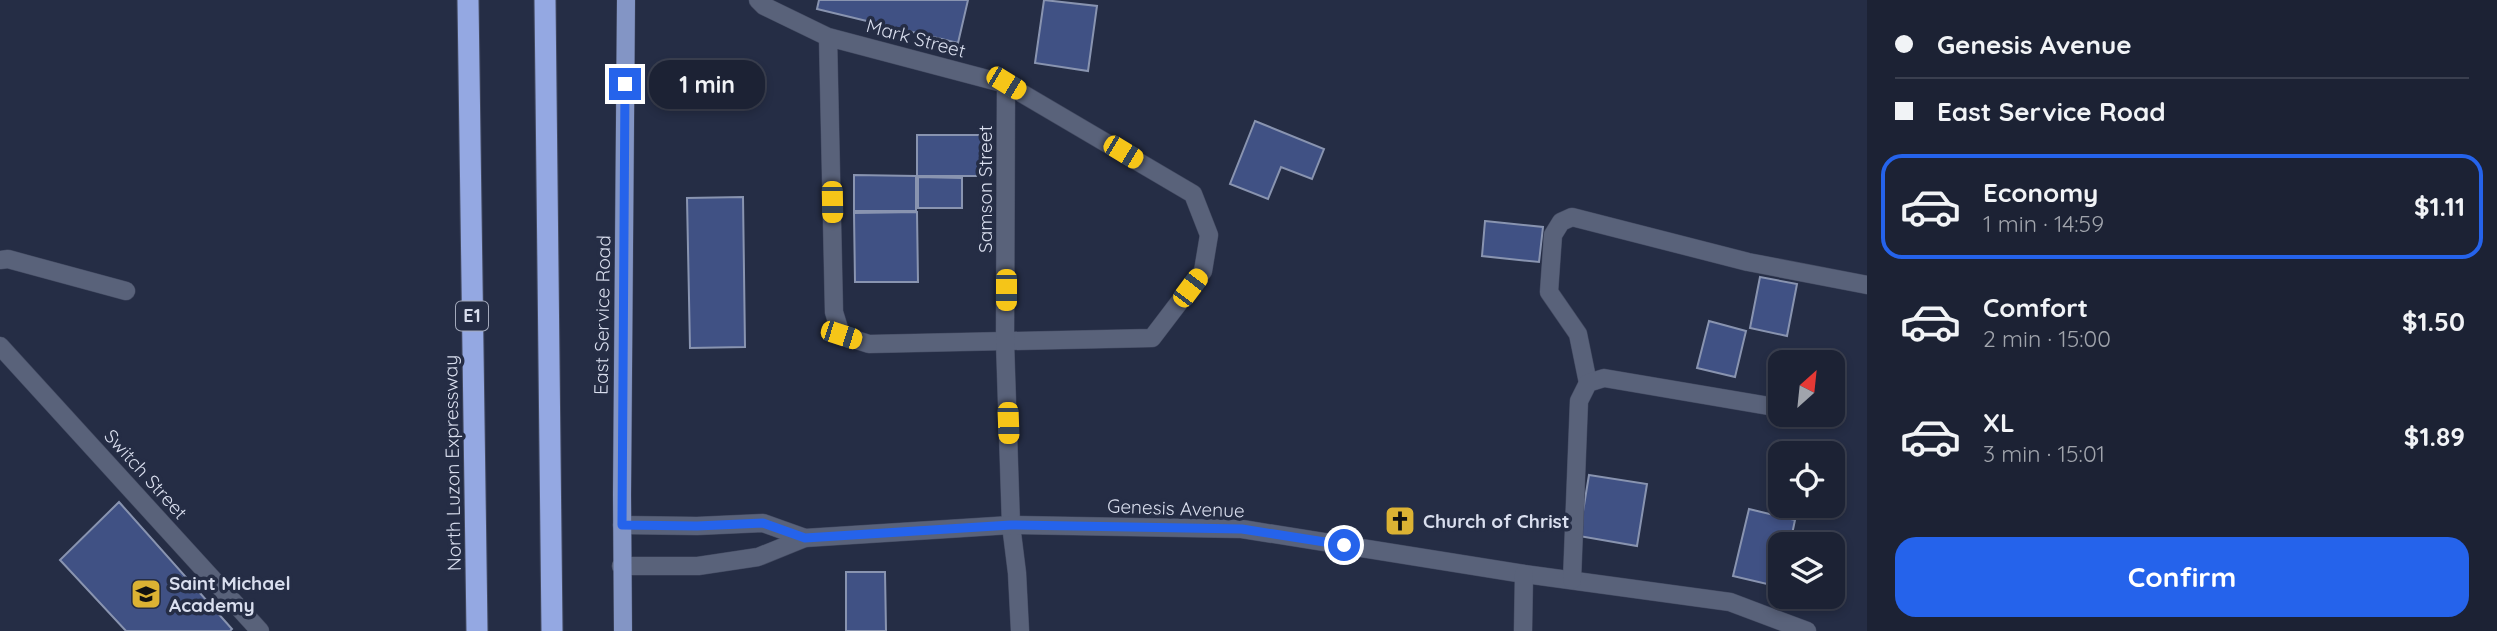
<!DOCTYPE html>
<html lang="en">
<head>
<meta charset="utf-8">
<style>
  body { margin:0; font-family:Quicksand,sans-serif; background:#292f40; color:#f1f3f6; height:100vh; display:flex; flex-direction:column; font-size:26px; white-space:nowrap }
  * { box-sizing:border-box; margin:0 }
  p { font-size:23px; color:#a0a4ac }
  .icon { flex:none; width:38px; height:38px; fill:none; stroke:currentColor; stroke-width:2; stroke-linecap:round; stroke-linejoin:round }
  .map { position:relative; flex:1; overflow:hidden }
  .panel { display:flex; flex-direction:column; background:#1c2234; width:630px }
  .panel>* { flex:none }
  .hud { display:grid; align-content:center; height:154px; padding:0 28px; background:#1c2234 }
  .needle { width:46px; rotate:27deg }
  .buttons { position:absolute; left:1768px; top:350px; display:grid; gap:14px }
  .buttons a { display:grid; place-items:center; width:77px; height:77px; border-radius:14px; background:#1c2234; box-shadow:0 4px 10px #0003,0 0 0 2px #3a3f4f; font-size:35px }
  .end { position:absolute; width:32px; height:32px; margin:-16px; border:9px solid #2563eb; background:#fff; box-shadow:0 0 0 4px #fff }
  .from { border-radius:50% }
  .bubble { position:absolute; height:49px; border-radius:21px; background:#1c2234; box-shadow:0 4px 10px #0003,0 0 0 2px #3a3f4f; font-size:23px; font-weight:700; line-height:49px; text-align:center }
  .car { position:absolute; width:21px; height:42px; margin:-21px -10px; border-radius:9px; box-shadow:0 0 5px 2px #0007; background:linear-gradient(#f5c518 24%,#345 0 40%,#f5c518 0 76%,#345 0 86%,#f5c518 0) }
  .hud b { display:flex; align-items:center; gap:24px; height:66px; font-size:26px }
  .hud b+b { border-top:2px solid #3a3f4f }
  .hud i { width:18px; height:18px; background:#f1f3f6 }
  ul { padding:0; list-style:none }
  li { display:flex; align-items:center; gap:21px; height:105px; margin:0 14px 10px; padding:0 14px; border:4px solid transparent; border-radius:21px }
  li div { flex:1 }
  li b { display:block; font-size:26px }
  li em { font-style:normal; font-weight:700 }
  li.active { border-color:#2563eb }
  li>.icon { width:63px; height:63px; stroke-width:1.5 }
  .cta { display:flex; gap:14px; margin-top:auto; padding:14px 28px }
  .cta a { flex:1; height:80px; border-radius:21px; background:#2563eb; color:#fff; font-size:28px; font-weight:700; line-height:80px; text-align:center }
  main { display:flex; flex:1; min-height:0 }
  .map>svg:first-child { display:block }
  .building { fill:#405184; stroke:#8994b0; stroke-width:2 }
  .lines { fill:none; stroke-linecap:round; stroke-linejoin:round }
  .minor-casing { stroke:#424960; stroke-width:19 }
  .major-casing { stroke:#424960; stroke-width:19 }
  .highway-casing { stroke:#424960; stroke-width:23 }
  .minor { stroke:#59627a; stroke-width:18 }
  .major { stroke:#8395c5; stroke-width:18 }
  .highway { stroke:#94a8e2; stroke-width:21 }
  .route { stroke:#2563eb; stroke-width:9 }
  .labels { text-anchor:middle; stroke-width:7; stroke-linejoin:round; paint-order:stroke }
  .shield { fill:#252d45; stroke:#a3a9bb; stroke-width:2 }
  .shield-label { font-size:18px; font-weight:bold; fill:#d9deee }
  .street-label { font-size:19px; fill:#d9deee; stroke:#252d45 }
  .poi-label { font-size:19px; font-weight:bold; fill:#d9deee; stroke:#252d45; text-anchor:start }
</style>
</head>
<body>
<main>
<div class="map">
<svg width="1867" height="631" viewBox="0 0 1867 631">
  <rect width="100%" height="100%" fill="#252d45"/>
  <!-- building -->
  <g class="building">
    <path d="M819,0H968L958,43L817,9Z"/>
    <path d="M1044,0L1097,6L1088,71L1035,63Z"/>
    <path d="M1255,121L1324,149L1312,179L1281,167L1268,199L1230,184Z"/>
    <rect x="917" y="135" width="66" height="41"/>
    <path d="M854,175L916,176V211H854Z"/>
    <path d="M918,177L962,178V208H918Z"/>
    <path d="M743,197L745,347L690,348L687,198Z"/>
    <path d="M917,212L918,282H855L854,213Z"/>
    <path d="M1485,221L1543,227L1539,262L1482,256Z"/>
    <path d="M1760,277L1797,284L1787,336L1750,328Z"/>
    <path d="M1709,321L1746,331L1735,377L1697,368Z"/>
    <path d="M1589,475L1647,484L1637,546L1579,536Z"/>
    <path d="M119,502L232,629L230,631H126L60,560Z"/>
    <path d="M1749,509L1795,520L1790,544H1780V587L1733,576Z"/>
    <path d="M846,572H885L886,631H846Z"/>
  </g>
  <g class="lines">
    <!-- minor casing -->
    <g class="minor-casing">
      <g id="minor">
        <path d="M758,0L764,6L828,37L1006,84L1193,194L1209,235L1203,271L1152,338L869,344L841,335L834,312L828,37"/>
        <path d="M1006,84L1005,342L1011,525L1017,573L1020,631"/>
        <path d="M0,260L8,259L126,291"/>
        <path d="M0,346L260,631"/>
        <path d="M1588,383L1578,334L1549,292L1553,235L1561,222L1572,217L1748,262L1867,285"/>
        <path d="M622,525L697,526L763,523L805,538L1011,525L1242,529L1524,574L1730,602L1807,631"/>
        <path d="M621,566H698L758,557L805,538"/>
        <path d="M1572,580L1579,401L1588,383L1604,378L1780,408"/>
        <path d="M1523,631L1524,574"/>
      </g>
    </g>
    <!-- major casing -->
    <g class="major-casing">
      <path id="major" d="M623,631L622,495L626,0"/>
    </g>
    <!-- highway casing -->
    <g class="highway-casing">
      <g id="highway">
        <path d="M468,0L477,631"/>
        <path d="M545,0L552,631"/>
      </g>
    </g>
    <!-- minor -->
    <use href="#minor" class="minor"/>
    <!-- major -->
    <use href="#major" class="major"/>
    <!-- highway -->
    <use href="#highway" class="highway"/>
  </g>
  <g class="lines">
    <!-- route -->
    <path class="route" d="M625,84L622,525L697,526L763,523L805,538L1011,525L1242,529L1344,545"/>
  </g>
  <!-- icons -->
  <defs>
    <g id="church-square" transform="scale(1.575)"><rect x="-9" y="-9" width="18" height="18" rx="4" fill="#dcb233" stroke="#252d45"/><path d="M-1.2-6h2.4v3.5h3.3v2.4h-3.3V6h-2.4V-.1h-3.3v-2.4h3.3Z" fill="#111"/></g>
    <g id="school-square" transform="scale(1.575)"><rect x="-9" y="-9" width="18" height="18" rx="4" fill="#dcb233" stroke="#252d45"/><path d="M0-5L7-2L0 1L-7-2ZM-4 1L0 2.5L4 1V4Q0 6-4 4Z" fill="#111"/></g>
  </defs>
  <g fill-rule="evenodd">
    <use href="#church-square" x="1400" y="521"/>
    <use href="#school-square" x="146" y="594"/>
  </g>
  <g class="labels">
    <!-- shield labels -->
    <rect class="shield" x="456" y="301.5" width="32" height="29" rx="5"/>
    <g class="shield-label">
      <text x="472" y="322">E1</text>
    </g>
    <!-- street labels -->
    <g class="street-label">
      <text transform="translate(916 38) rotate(15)" y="7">Mark Street</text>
      <text transform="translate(985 189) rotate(-90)" y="7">Samson Street</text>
      <text transform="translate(602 315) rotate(-89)" y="7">East Service Road</text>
      <text transform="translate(452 463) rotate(-91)" y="7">North Luzon Expressway</text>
      <text transform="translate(146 474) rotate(48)" y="7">Switch Street</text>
      <text transform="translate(1176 508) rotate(2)" y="7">Genesis Avenue</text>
    </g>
    <!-- poi labels -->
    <g class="poi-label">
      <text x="1423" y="528">Church of Christ</text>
      <text x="169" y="590">Saint Michael<tspan x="169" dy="22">Academy</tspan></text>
    </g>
  </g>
</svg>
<div class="buttons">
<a><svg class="needle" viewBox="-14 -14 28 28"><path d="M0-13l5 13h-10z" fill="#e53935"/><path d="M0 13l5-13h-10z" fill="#a0a4ac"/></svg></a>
<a><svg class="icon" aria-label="locate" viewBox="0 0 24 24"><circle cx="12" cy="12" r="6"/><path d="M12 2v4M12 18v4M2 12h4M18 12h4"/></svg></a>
<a><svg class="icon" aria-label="layers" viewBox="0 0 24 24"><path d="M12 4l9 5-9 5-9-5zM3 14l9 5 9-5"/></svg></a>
</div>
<i class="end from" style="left:1344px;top:545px"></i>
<i class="end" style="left:625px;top:84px"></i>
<div class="bubble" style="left:649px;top:60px;width:116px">1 min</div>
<i class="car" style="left:1006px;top:83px;rotate:121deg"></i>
<i class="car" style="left:1123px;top:152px;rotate:121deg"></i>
<i class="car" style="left:832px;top:202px;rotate:179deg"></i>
<i class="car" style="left:1190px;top:288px;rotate:37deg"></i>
<i class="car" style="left:1006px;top:290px;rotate:180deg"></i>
<i class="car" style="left:841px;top:335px;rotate:108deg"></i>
<i class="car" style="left:1008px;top:423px;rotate:178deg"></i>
</div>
<section class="panel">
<div class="hud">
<b><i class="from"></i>Genesis Avenue</b>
<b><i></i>East Service Road</b>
</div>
<ul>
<li class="active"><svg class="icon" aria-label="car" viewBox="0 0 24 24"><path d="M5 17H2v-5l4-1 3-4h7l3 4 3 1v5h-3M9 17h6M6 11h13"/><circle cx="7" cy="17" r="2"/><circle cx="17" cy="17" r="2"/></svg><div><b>Economy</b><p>1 min · 14:59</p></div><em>$1.11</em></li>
<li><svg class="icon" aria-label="car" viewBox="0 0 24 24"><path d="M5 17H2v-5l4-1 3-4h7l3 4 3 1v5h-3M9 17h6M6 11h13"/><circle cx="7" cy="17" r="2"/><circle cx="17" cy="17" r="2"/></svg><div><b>Comfort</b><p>2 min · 15:00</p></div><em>$1.50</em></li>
<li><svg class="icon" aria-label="car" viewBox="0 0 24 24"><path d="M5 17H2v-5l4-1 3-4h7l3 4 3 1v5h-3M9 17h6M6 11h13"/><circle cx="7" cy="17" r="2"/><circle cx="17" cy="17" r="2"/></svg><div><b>XL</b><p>3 min · 15:01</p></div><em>$1.89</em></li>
</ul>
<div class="cta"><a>Confirm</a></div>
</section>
</main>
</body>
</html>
